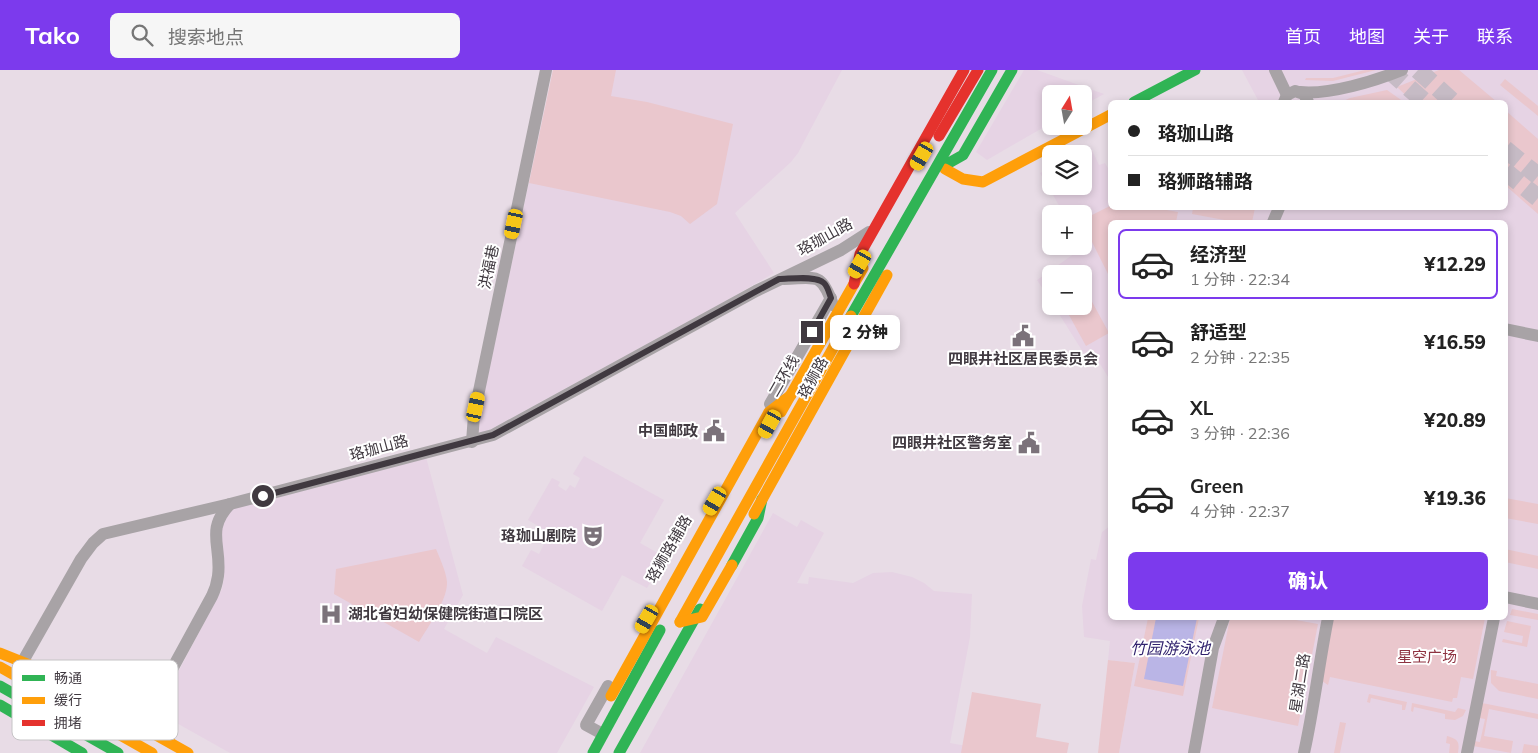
<!DOCTYPE html>
<html lang="zh">
<head>
<meta charset="utf-8">
<style>
  body { margin:0; font-family:Mulish,"Noto Sans SC",sans-serif; background:#f6f6f6; color:#222; height:100vh; display:flex; flex-direction:column; font-size:19px; white-space:nowrap }
  * { box-sizing:border-box; margin:0 }
  p { font-size:16px; color:#767676 }
  .icon { flex:none; width:28px; height:28px; fill:none; stroke:currentColor; stroke-width:2; stroke-linecap:round; stroke-linejoin:round }
  .map { position:relative; flex:1; overflow:hidden }
  .side { position:absolute; left:1108px; top:150px; width:400px; height:400px; display:flex; flex-direction:column; background:#fff; border-radius:8px; box-shadow:0 2px 8px #0003 }
  .side>* { flex:none }
  .guide { position:absolute; left:1108px; top:30px; width:400px; height:110px; border-radius:8px; box-shadow:0 2px 8px #0003; display:grid; align-content:center; height:110px; padding:0 20px; background:#fff }
  .needle { width:32px; rotate:11deg }
  .fabs { position:absolute; left:1042px; top:15px; display:grid; gap:10px }
  .fabs a { display:grid; place-items:center; width:50px; height:50px; border-radius:8px; background:#fff; box-shadow:0 2px 8px #0003; font-size:25px }
  .end { position:absolute; width:22px; height:22px; margin:-11px; border:6px solid #403940; background:#fff; box-shadow:0 0 0 2px #fff }
  .from { border-radius:50% }
  .bubble { position:absolute; height:35px; border-radius:8px; background:#fff; box-shadow:0 2px 8px #0003; font-size:16px; font-weight:800; line-height:35px; text-align:center }
  .car { position:absolute; width:15px; height:30px; margin:-15px -8px; border-radius:6px; box-shadow:0 0 4px 1px #0007; background:linear-gradient(#f5c518 24%,#345 0 40%,#f5c518 0 76%,#345 0 86%,#f5c518 0) }
  .guide b { display:flex; align-items:center; gap:18px; height:48px; font-size:19px }
  .guide b+b { border-top:1px solid #e0e0e0 }
  .guide i { width:12px; height:12px; background:#222 }
  ul { padding:9px 0 0; list-style:none }
  li { display:flex; align-items:center; gap:15px; height:70px; margin:0 10px 8px; padding:0 10px; border:2px solid transparent; border-radius:8px }
  li div { flex:1 }
  li b { display:block; font-size:19px }
  li em { font-style:normal; font-weight:800 }
  li.on { border-color:#7c3aed }
  li>.icon { width:45px; height:45px; stroke-width:1.5 }
  .button { display:flex; gap:10px; margin-top:auto; padding:10px 20px }
  .button a { flex:1; height:58px; border-radius:8px; background:#7c3aed; color:#fff; font-size:20px; font-weight:800; line-height:58px; text-align:center }
  header { display:flex; align-items:center; gap:30px; box-sizing:border-box; height:70px; padding:0 25px; background:#7c3aed; color:#fff }
  header strong { font-size:24px }
  nav { display:flex; gap:28px; margin-inline-start:auto; font-size:18px }
  .search { width:350px; height:45px; background:#f6f6f6; display:flex; align-items:center; gap:12px; box-sizing:border-box; padding:0 18px; border-radius:8px; color:#767676; font-size:19px }
  .map>svg:first-child { display:block }
  .built { fill:#e6d3e4 }
  .green { fill:#eac7cd }
  .water { fill:#bab5e6 }
  .lines { fill:none; stroke-linecap:round; stroke-linejoin:round }
  .secondary-tunnel { stroke:#c6bbc5; stroke-width:18; stroke-dasharray:18 9; stroke-linecap:butt }
  .street { stroke:#a8a3a6; stroke-width:12 }
  .fast { stroke:#30b455; stroke-width:11 }
  .slow { stroke:#ff9f0a; stroke-width:11 }
  .jam { stroke:#e5322d; stroke-width:11 }
  .fast-bridge { stroke:#30b455; stroke-width:11 }
  .slow-bridge { stroke:#ff9f0a; stroke-width:11 }
  .jam-bridge { stroke:#e5322d; stroke-width:11 }
  .route { stroke:#403940; stroke-width:6 }
  .labels { text-anchor:middle; stroke-width:4; stroke-linejoin:round; paint-order:stroke }
  .street-label { font-size:15px; fill:#403940; stroke:#fff }
  .poi-label { font-size:15px; font-weight:bold; fill:#403940; stroke:#fff; text-anchor:end }
  .park-label { font-size:15px; fill:#8e3341; stroke:#fff }
  .water-label { font-size:16px; font-style:italic; fill:#31236e; stroke:#fff }
  .key { fill:#fff; stroke:#c6c4c6; stroke-width:1 }
  .key-label { font-size:14px; fill:#403940 }
</style>
</head>
<body>
<header>
<strong>Tako</strong>
<div class="search"><svg class="icon" aria-label="search" viewBox="0 0 24 24"><circle cx="10" cy="10" r="6"/><path d="M15 15l6 6"/></svg>搜索地点</div>
<nav><a>首页</a><a>地图</a><a>关于</a><a>联系</a></nav>
</header>
<div class="map">
<svg width="1538" height="683" viewBox="0 0 1538 683">
  <rect width="100%" height="100%" fill="#e8dce6"/>
  <!-- built -->
  <g class="built">
    <path d="M553,0H842L798,83L791,92L735,143L774,203L727,230L480,365L478,357V352Z"/>
    <path d="M1024,0H1037L1104,24L1084,35V24H1051V53L987,90L976,82Z"/>
    <path d="M1242,0H1538V683H1119L1135,593L1108,590L1110,571L1084,567L1082,536L1091,489L1096,490L1102,462L1110,456V548H1505V152H1110V310L1095,286L1088,290L1054,236H1084V204H1051V231L1037,210L1085,176L1084,144H1064L1040,103L1051,98V116H1084V84H1080L1091,78L1099,95L1105,93L1110,102V138H1505V32H1259Z"/>
    <path d="M584,386L664,430L640,473L665,487L657,502L647,518L622,505L602,541L522,496L531,480L539,484L544,474L539,471L545,460L528,450L552,408L560,412L558,416L566,421L570,415L575,418L580,408L573,404Z"/>
    <path d="M426,387L463,525L444,559L487,583L496,567L594,617L557,683H230L157,642L222,519L224,508L221,457L232,439Z"/>
    <path d="M773,443L797,457L801,450L824,463L797,513L808,514L809,507L853,513L873,503L892,502L912,507L924,513L934,521L972,524L970,567L950,673L1006,683H640Z"/>
  </g>
  <!-- green -->
  <g class="green">
    <path d="M553,0H616L611,26L647,32L733,54L717,134L690,154L681,146L670,142L529,113Z"/>
    <path d="M1365,0H1376L1333,11L1305,10L1306,8H1333Z"/>
    <path d="M1439,0H1459L1497,32H1413L1397,17Z"/>
    <path d="M1505,9L1538,36V46L1500,15Z"/>
    <path d="M1387,20L1404,32H1341L1350,28Z"/>
    <path d="M1505,40L1538,69V144L1505,115Z"/>
    <path d="M1110,136V138H1155L1178,142L1176,152H1110V208L1084,156V149Z"/>
    <path d="M1193,138H1255L1252,152H1235L1192,144Z"/>
    <path d="M1084,217L1109,263L1086,276L1064,236H1084Z"/>
    <path d="M1505,428L1538,434V454L1505,448Z"/>
    <path d="M436,479C440,489 446,501 447,512C448,529 428,557 419,572L334,524L336,499Z"/>
    <path d="M1505,479L1538,486V499L1505,492Z"/>
    <path d="M1512,539L1538,544V550L1510,545Z"/>
    <path d="M1148,548H1199L1183,626L1134,616Z"/>
    <path d="M1230,548H1285L1318,554L1298,656L1212,638Z"/>
    <path d="M1333,548H1485L1473,609L1461,607L1457,628H1453L1452,632L1330,607L1328,615L1322,611Z"/>
    <path d="M1507,551L1531,556L1527,577L1502,572L1503,569L1522,573L1523,566L1504,562Z"/>
    <path d="M1108,590L1135,593L1119,683H1098Z"/>
    <path d="M1491,600L1497,601L1496,606L1538,614V629L1499,621L1491,613Z"/>
    <path d="M972,622L1041,634L1036,667L1069,673L1067,683H961Z"/>
    <path d="M1369,624L1407,632L1405,640H1402V635L1371,628L1370,633L1367,632Z"/>
    <path d="M1412,633L1455,642L1458,638L1466,640L1463,646L1455,650L1445,649V644L1414,637L1413,642L1411,641Z"/>
    <path d="M1482,633L1538,644V649L1489,639L1484,666L1513,671L1511,683L1473,676L1474,671L1480,672L1485,649L1479,648Z"/>
    <path d="M1340,652L1346,653L1340,683H1334Z"/>
    <path d="M1447,666C1458,669 1460,672 1458,683H1449L1450,674L1446,673Z"/>
    <path d="M1524,674L1538,676V683H1522Z"/>
  </g>
  <!-- water -->
  <path class="water" d="M1156,548H1197L1183,616L1144,609Z"/>
  <g class="lines">
    <!-- secondary-tunnel -->
    <g class="secondary-tunnel">
      <path d="M1389,0L1425,32"/>
      <path d="M1418,0L1453,32"/>
      <path d="M1505,79L1538,106"/>
      <path d="M1505,101L1538,128"/>
    </g>
    <!-- street -->
    <g class="street">
      <path d="M1275,0L1287,25"/>
      <path d="M1300,22C1329,25 1375,11 1402,0"/>
      <path d="M1284,32L1287,25L1295,21L1304,24L1308,32"/>
      <path d="M1273,152L1279,138"/>
      <path d="M784,209C816,208 821,201 833,235"/>
      <path d="M1505,259L1538,266"/>
      <path d="M770,334L831,228"/>
      <path d="M472,372L474,345L546,0"/>
      <path d="M1505,527L1538,534"/>
      <path d="M23,591L81,489L93,473L103,464L230,434L493,365L756,221L841,180L869,162"/>
      <path d="M141,656L212,526C215,520 217,513 218,506C222,476 205,460 230,434"/>
      <path d="M599,662L586,655L608,616"/>
      <path d="M1194,683L1213,578L1224,548"/>
      <path d="M1304,683C1314,638 1319,593 1328,548"/>
      <path d="M1467,683L1494,548"/>
    </g>
    <!-- fast -->
    <g class="fast">
      <path d="M1134,32L1195,0"/>
      <path d="M947,94L963,85L1012,0"/>
      <path d="M732,495L758,448L762,429"/>
      <path d="M0,616L118,683"/>
      <path d="M0,635L82,683"/>
      <path d="M593,683L660,560"/>
      <path d="M619,683L700,539"/>
    </g>
    <!-- slow -->
    <g class="slow">
      <path d="M945,99L963,109L983,112L1110,45"/>
      <path d="M781,342L863,198"/>
      <path d="M754,444L887,205"/>
      <path d="M0,583L35,597L188,683"/>
      <path d="M0,597L152,683"/>
    </g>
    <!-- jam -->
    <path class="jam" d="M939,66L978,0"/>
    <!-- fast-bridge -->
    <path class="fast-bridge" d="M851,246L992,0"/>
    <!-- slow-bridge -->
    <g class="slow-bridge">
      <path d="M680,552L851,246"/>
      <path d="M680,552L702,547L732,495"/>
      <path d="M611,626L769,342L791,325"/>
    </g>
    <!-- jam-bridge -->
    <path class="jam-bridge" d="M854,214L860,184L964,0"/>
  </g>
  <g class="lines">
    <!-- route -->
    <path class="route" d="M263,426L493,365L779,209C790,209 816,205 824,213C828,217 829,223 831,228L812,262"/>
  </g>
  <!-- icons -->
  <defs>
    <g id="civic-bare" transform="scale(1.725)"><path d="M-.6-6.5H3V-4.5H.6V-3L4-1V1h2V6H-6V1h2V-1L-.6-3ZM-1.2 2.5V6h2.4V2.5Z" fill="#7b727a" stroke="#fff" stroke-width="2.5" paint-order="stroke"/></g>
    <g id="theatre-bare" transform="scale(1.725)"><path d="M-5-5.5Q0-4 5-5.5V0Q5 5 0 6Q-5 5-5 0ZM-3.3-2.5H-1v1.5H-3.3ZM1-2.5H3.3v1.5H1ZM-2.8 1Q0 5.5 2.8 1Z" fill="#7b727a" stroke="#fff" stroke-width="2.5" paint-order="stroke"/></g>
    <g id="hospital-bare" transform="scale(1.725)"><path d="M-5-5h3v3.5h4V-5h3V5h-3V1.5h-4V5h-3Z" fill="#7b727a" stroke="#fff" stroke-width="2.5" paint-order="stroke"/></g>
  </defs>
  <g fill-rule="evenodd">
    <use href="#civic-bare" x="1023" y="266"/>
    <use href="#civic-bare" x="714" y="361"/>
    <use href="#civic-bare" x="1029" y="373"/>
    <use href="#theatre-bare" x="593" y="466"/>
    <use href="#hospital-bare" x="331" y="544"/>
  </g>
  <g class="labels">
    <!-- street labels -->
    <g class="street-label">
      <text transform="translate(825 167) rotate(-29)" y="5">珞珈山路</text>
      <text transform="translate(489 197) rotate(-78)" y="5">洪福巷</text>
      <text transform="translate(784 306) rotate(-60)" y="5">二环线</text>
      <text transform="translate(813 308) rotate(-61)" y="5">珞狮路</text>
      <text transform="translate(379 378) rotate(-15)" y="5">珞珈山路</text>
      <text transform="translate(669 479) rotate(-60)" y="5">珞狮路辅路</text>
      <text transform="translate(1300 613) rotate(-81)" y="5">星湖二路</text>
    </g>
    <!-- poi labels -->
    <g class="poi-label">
      <text x="1023" y="294" text-anchor="middle">四眼井社区居民委员会</text>
      <text x="698" y="366">中国邮政</text>
      <text x="1012" y="378">四眼井社区警务室</text>
      <text x="576" y="471">珞珈山剧院</text>
      <text x="348" y="549" text-anchor="start">湖北省妇幼保健院街道口院区</text>
    </g>
    <!-- park labels -->
    <g class="park-label">
      <text x="1427" y="592">星空广场</text>
    </g>
    <!-- water labels -->
    <g class="water-label">
      <text x="1170" y="584">竹园游泳池</text>
    </g>
  </g>
  <!-- legend -->
  <rect x="12" y="590" width="166" height="80" rx="8" class="key"/>
  <rect x="22" y="605" width="23" height="6" fill="#30b455"/>
  <rect x="22" y="627" width="23" height="7" fill="#ff9f0a"/>
  <rect x="22" y="650" width="23" height="6" fill="#e5322d"/>
  <g class="key-label">
    <text x="54" y="613">畅通</text>
    <text x="54" y="635">缓行</text>
    <text x="54" y="658">拥堵</text>
  </g>
</svg>
<div class="fabs">
<a><svg class="needle" viewBox="-14 -14 28 28"><path d="M0-13l5 13h-10z" fill="#e53935"/><path d="M0 13l5-13h-10z" fill="#767676"/></svg></a>
<a><svg class="icon" aria-label="layers" viewBox="0 0 24 24"><path d="M12 4l9 5-9 5-9-5zM3 14l9 5 9-5"/></svg></a>
<a>+</a>
<a>−</a>
</div>
<i class="end from" style="left:263px;top:426px"></i>
<i class="end" style="left:812px;top:262px"></i>
<div class="bubble" style="left:830px;top:245px;width:70px">2 分钟</div>
<i class="car" style="left:922px;top:86px;rotate:210deg"></i>
<i class="car" style="left:514px;top:154px;rotate:192deg"></i>
<i class="car" style="left:860px;top:194px;rotate:210deg"></i>
<i class="car" style="left:476px;top:337px;rotate:12deg"></i>
<i class="car" style="left:770px;top:354px;rotate:209deg"></i>
<i class="car" style="left:715px;top:431px;rotate:210deg"></i>
<i class="car" style="left:647px;top:549px;rotate:210deg"></i>
<div class="guide">
<b><i class="from"></i>珞珈山路</b>
<b><i></i>珞狮路辅路</b>
</div>
<section class="side">
<ul>
<li class="on"><svg class="icon" aria-label="car" viewBox="0 0 24 24"><path d="M5 17H2v-5l4-1 3-4h7l3 4 3 1v5h-3M9 17h6M6 11h13"/><circle cx="7" cy="17" r="2"/><circle cx="17" cy="17" r="2"/></svg><div><b>经济型</b><p>1 分钟 · 22:34</p></div><em>¥12.29</em></li>
<li><svg class="icon" aria-label="car" viewBox="0 0 24 24"><path d="M5 17H2v-5l4-1 3-4h7l3 4 3 1v5h-3M9 17h6M6 11h13"/><circle cx="7" cy="17" r="2"/><circle cx="17" cy="17" r="2"/></svg><div><b>舒适型</b><p>2 分钟 · 22:35</p></div><em>¥16.59</em></li>
<li><svg class="icon" aria-label="car" viewBox="0 0 24 24"><path d="M5 17H2v-5l4-1 3-4h7l3 4 3 1v5h-3M9 17h6M6 11h13"/><circle cx="7" cy="17" r="2"/><circle cx="17" cy="17" r="2"/></svg><div><b>XL</b><p>3 分钟 · 22:36</p></div><em>¥20.89</em></li>
<li><svg class="icon" aria-label="car" viewBox="0 0 24 24"><path d="M5 17H2v-5l4-1 3-4h7l3 4 3 1v5h-3M9 17h6M6 11h13"/><circle cx="7" cy="17" r="2"/><circle cx="17" cy="17" r="2"/></svg><div><b>Green</b><p>4 分钟 · 22:37</p></div><em>¥19.36</em></li>
</ul>
<div class="button"><a>确认</a></div>
</section>
</div>
</body>
</html>
